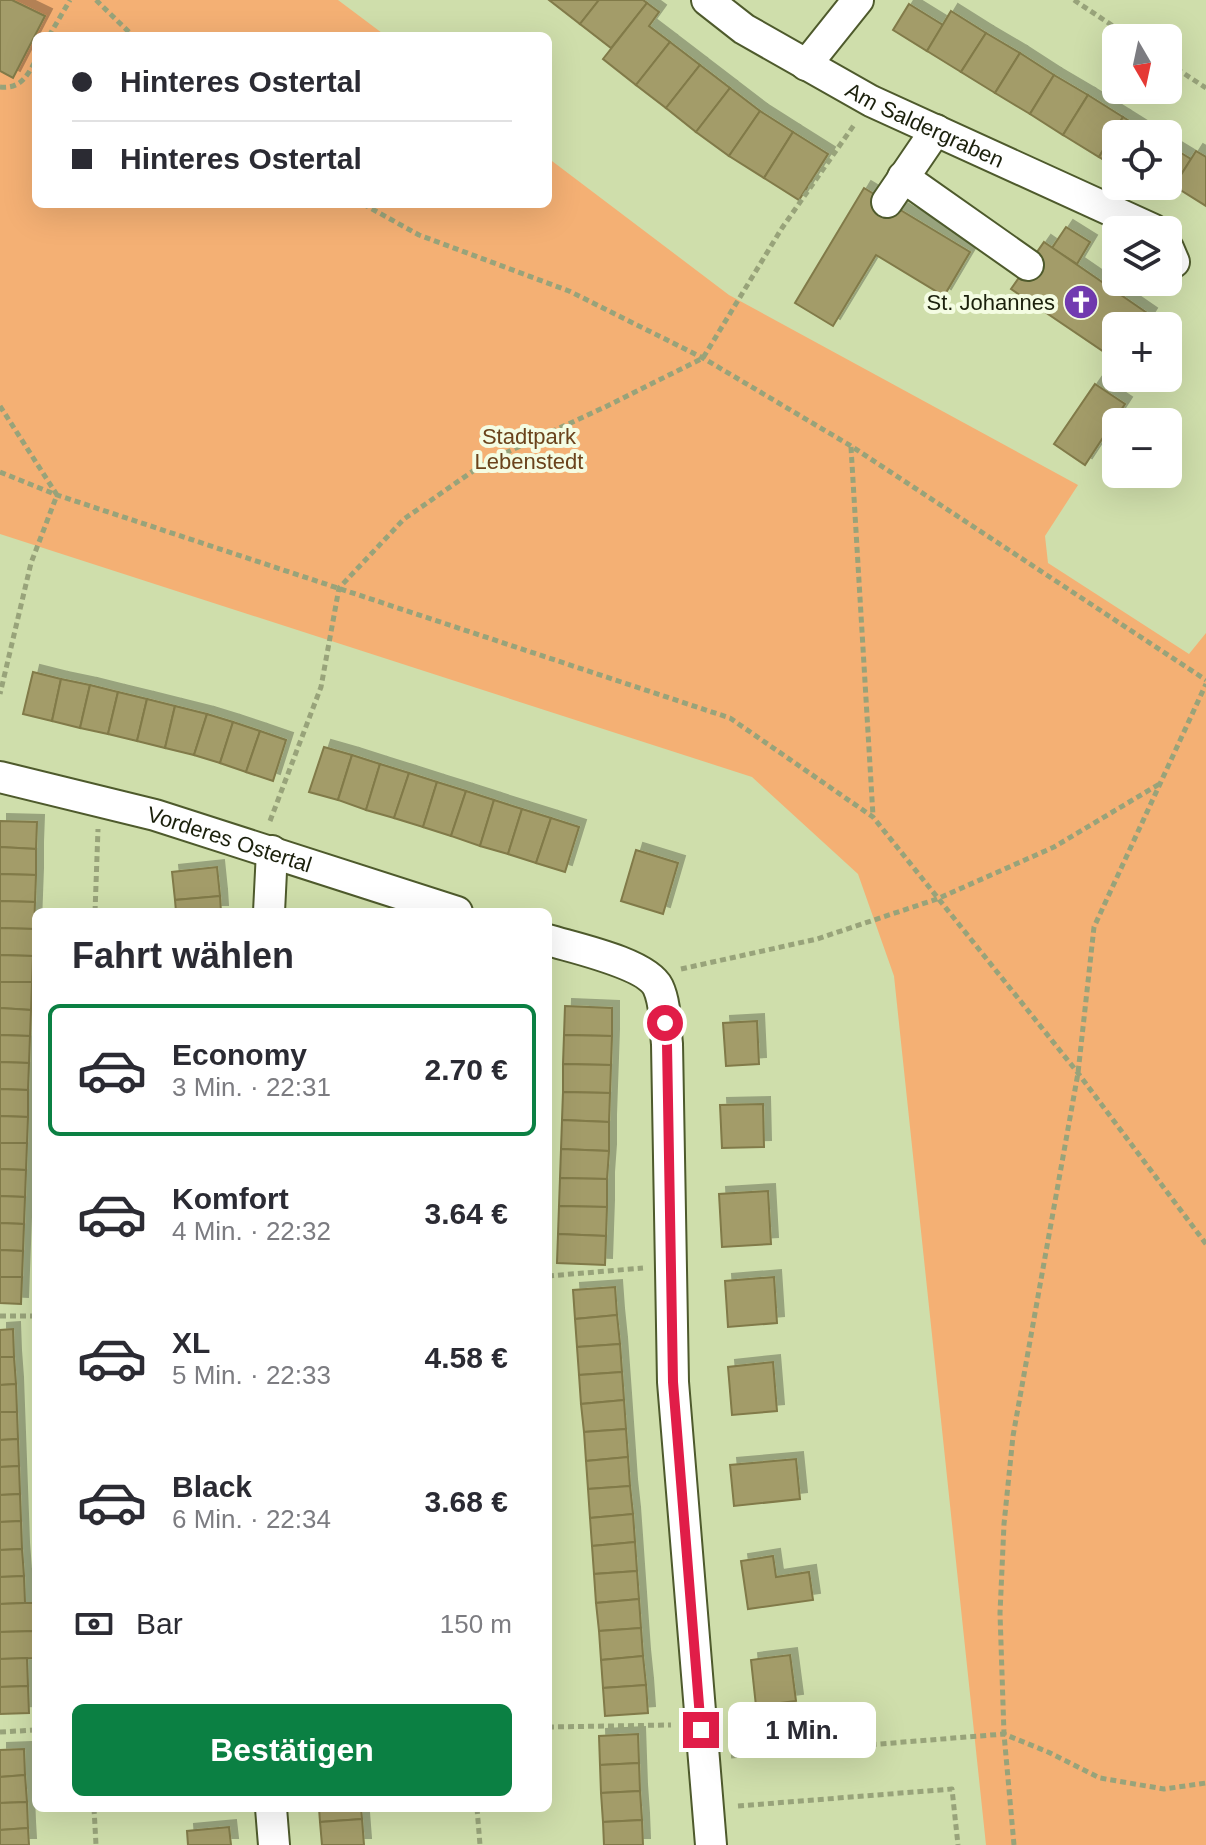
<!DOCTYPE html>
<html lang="de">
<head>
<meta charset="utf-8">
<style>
  body { margin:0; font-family:Arial,sans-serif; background:#f7f7f7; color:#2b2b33; height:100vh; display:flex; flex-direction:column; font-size:30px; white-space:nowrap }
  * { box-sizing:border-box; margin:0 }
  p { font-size:26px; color:#7c7c81 }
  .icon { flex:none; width:44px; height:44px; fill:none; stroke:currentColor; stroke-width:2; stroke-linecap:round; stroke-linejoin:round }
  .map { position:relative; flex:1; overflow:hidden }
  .sheet { position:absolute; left:32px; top:908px; width:520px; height:904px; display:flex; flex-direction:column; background:#fff; border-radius:12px; box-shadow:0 8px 32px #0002 }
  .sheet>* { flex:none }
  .hud { position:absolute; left:32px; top:32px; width:520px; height:176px; border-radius:12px; box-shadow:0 8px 32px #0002; display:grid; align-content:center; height:176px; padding:0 40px; background:#fff }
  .needle { width:52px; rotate:171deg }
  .tools { position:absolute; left:1102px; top:24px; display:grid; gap:16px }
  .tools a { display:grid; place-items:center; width:80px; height:80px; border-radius:12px; background:#fff; box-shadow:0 8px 32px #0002; font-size:40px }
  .end { position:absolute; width:36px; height:36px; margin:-18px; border:10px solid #e11d48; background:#fff; box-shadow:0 0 0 4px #fff }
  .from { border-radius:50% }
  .bubble { position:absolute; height:56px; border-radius:12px; background:#fff; box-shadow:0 8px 32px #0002; font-size:26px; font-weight:700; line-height:56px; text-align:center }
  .hud b { display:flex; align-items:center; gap:28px; height:76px; font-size:30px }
  .hud b+b { border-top:2px solid #e1e1e2 }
  .hud i { width:20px; height:20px; background:#2b2b33 }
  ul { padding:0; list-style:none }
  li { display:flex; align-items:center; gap:24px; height:132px; margin:0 16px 12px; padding:0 24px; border:4px solid transparent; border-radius:12px }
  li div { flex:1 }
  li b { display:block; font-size:30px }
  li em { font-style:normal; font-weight:700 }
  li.current { border-color:#0b8043 }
  li>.icon { width:72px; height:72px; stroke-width:1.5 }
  h2 { padding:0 40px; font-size:36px; line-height:96px }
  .pay { display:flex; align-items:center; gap:20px; height:88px; padding:0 40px; font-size:30px }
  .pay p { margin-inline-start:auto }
  .cta { display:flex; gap:16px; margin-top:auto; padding:16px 40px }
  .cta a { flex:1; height:92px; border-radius:12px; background:#0b8043; color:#fff; font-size:32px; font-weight:700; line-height:92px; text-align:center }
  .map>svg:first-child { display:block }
  .green { fill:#f4b074 }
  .building { fill:#a39c69; stroke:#817a48; stroke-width:2; filter:url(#shadow) }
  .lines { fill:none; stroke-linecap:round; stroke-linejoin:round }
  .street-casing { stroke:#4e5a2c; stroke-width:34 }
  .path { stroke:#98a37a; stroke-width:5; stroke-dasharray:6 4; stroke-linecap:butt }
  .street { stroke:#fff; stroke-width:30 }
  .route { stroke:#e11d48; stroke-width:10 }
  .labels { text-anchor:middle; stroke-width:8; stroke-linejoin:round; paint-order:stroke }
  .street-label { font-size:22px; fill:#1b200c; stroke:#f4fce2 }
  .poi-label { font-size:22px; fill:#1b200c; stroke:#f4fce2; text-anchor:end }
  .park-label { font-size:22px; fill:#6b431c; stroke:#f4fce2 }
</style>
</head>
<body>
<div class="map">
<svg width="1206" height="1845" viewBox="0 0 1206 1845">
  <defs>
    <filter id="shadow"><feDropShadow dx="7" dy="-7" stdDeviation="0" flood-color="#0004"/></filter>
  </defs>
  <rect width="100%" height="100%" fill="#cfdeab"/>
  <!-- green -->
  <path class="green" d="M0,0H338L386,36H36V204H548V158L729,295L1078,485L1045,536L1048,563L1189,654L1206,633V1845H986L894,976L858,874L752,777L0,534Z"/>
  <!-- building -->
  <g class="building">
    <path d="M0,0H12L45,16L13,78L0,71Z"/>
    <path d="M549,0H599L580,24Z"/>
    <path d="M599,0H643L647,3L611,48L580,24Z"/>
    <path d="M647,3L659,12L649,26L670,42L636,85L603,59Z"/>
    <path d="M909,4L943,25L927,51L893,30Z"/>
    <path d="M951,11L986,33L961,72L927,51Z"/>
    <path d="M986,33L1020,53L995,93L961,72Z"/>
    <path d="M670,42L700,65L666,108L636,85Z"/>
    <path d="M1020,53L1054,75L1030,114L995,93Z"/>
    <path d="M700,65L730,88L696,132L666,108Z"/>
    <path d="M1054,75L1088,95L1063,135L1030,114Z"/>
    <path d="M730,88L760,111L729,156L696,132Z"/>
    <path d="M1088,95L1123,117L1099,157L1063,135Z"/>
    <path d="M760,111L793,132L764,178L729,156Z"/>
    <path d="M1123,117L1150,134H1116V168L1099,157Z"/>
    <path d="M793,132L828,154L799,200L764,178Z"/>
    <path d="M1168,145L1191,159L1174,186L1168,182Z"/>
    <path d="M1196,151L1206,157V206L1174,186Z"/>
    <path d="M864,188L970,252L944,296L876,255L833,326L795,303Z"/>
    <path d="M1066,227L1090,242L1077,264L1052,248Z"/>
    <path d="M1044,242L1150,315L1143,326H1116V360L1011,289Z"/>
    <path d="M1095,384L1125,404L1085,465L1054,444Z"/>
    <path d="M33,672L61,679L52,721L23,714Z"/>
    <path d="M61,679L90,685L80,728L52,721Z"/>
    <path d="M90,685L118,692L108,734L80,728Z"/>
    <path d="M118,692L147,699L137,741L108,734Z"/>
    <path d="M147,699L175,706L165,748L137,741Z"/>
    <path d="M175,706L207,714L194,755L165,748Z"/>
    <path d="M207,714L233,722L220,763L194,755Z"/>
    <path d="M233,722L260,731L246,772L220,763Z"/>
    <path d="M260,731L286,740L273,781L246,772Z"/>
    <path d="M324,747L352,755L338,800L309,792Z"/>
    <path d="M352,755L380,764L366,810L338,800Z"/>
    <path d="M380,764L409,773L394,818L366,810Z"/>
    <path d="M409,773L437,782L423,827L394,818Z"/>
    <path d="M437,782L466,791L451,836L423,827Z"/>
    <path d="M466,791L494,800L480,846L451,836Z"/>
    <path d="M494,800L522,809L508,854L480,846Z"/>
    <path d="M522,809L551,818L536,863L508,854Z"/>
    <path d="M551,818L579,827L565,872L536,863Z"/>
    <path d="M0,821L37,822L36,849L0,847Z"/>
    <path d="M0,847L36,849V875L0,874Z"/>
    <path d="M636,850L678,863L663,914L621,901Z"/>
    <path d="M217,867L220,896L175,900L172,872Z"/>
    <path d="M0,874L36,875L35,902L0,901Z"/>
    <path d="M220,896L221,912H176L175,900Z"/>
    <path d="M0,901L35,902L34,929L0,928Z"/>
    <path d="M0,928L34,929L33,956L0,955Z"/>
    <path d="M0,955L33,956L32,982H0Z"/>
    <path d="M0,982H32L31,1010L0,1008Z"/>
    <path d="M565,1006L612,1008V1036L564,1035Z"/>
    <path d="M0,1008L31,1010L30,1036L0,1035Z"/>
    <path d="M757,1021L759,1064L726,1066L723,1023Z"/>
    <path d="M0,1035L30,1036L29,1063L0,1062Z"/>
    <path d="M564,1035L612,1036L611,1065L563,1064Z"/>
    <path d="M0,1062L29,1063L28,1090L0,1089Z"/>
    <path d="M563,1064L611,1065L610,1093L563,1092Z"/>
    <path d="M0,1089L28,1090V1117L0,1116Z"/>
    <path d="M563,1092L610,1093L609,1122L562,1120Z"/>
    <path d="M763,1104L764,1147L722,1148L720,1105Z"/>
    <path d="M0,1116L28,1117L27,1143H0Z"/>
    <path d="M562,1120L609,1122V1151L561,1149Z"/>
    <path d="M0,1143H27L26,1170L0,1169Z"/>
    <path d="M561,1149L609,1151L607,1179L560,1178Z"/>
    <path d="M0,1169L26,1170L25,1197L0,1196Z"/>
    <path d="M560,1178L607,1179V1207L559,1206Z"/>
    <path d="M768,1191L771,1244L722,1247L719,1194Z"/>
    <path d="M0,1196L25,1197L24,1224L0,1223Z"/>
    <path d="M559,1206L607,1207L606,1236L558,1234Z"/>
    <path d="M0,1223L24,1224L23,1251L0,1250Z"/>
    <path d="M558,1234L606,1236L605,1265L557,1263Z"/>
    <path d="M0,1250L23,1251L22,1277H0Z"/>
    <path d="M0,1277H22L21,1304L0,1303Z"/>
    <path d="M774,1277L777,1323L728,1327L725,1281Z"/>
    <path d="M615,1287L617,1315L575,1319L573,1290Z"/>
    <path d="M617,1315L620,1344L577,1347L575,1319Z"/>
    <path d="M13,1329L14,1357H0V1330Z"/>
    <path d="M620,1344L622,1372L579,1375L577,1347Z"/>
    <path d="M0,1357H14L16,1384L0,1385Z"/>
    <path d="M773,1362L777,1411L732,1415L728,1367Z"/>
    <path d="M622,1372L624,1400L581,1404L579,1375Z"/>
    <path d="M16,1384L17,1412H0V1385Z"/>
    <path d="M624,1400L626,1429L584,1432L581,1404Z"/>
    <path d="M0,1412H17L18,1439L0,1440Z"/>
    <path d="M626,1429L628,1457L586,1461L584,1432Z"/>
    <path d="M18,1439L19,1466L0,1467V1440Z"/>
    <path d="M628,1457L630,1486L588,1489L586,1461Z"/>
    <path d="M796,1459L800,1499L734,1506L730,1465Z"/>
    <path d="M19,1466L20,1494L0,1495V1467Z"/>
    <path d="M630,1486L633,1514L590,1518L588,1489Z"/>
    <path d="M20,1494L21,1521L0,1522V1495Z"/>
    <path d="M633,1514L635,1542L592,1546L590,1518Z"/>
    <path d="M21,1521L22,1549L0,1550V1522Z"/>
    <path d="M635,1542L637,1571L594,1574L592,1546Z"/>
    <path d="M22,1549L24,1576L0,1577V1550Z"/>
    <path d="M773,1556L776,1577L809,1572L813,1600L748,1609L741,1561Z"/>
    <path d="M637,1571L639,1599L596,1603L594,1574Z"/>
    <path d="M24,1576L25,1603L0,1604V1577Z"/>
    <path d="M639,1599L641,1628L599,1631L596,1603Z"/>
    <path d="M25,1603H36V1631L0,1632V1604Z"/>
    <path d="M641,1628L643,1656L601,1660L599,1631Z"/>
    <path d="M36,1631V1658L0,1659V1632Z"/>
    <path d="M790,1655L796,1701L756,1706L751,1660Z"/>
    <path d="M643,1656L646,1685L603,1688L601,1660Z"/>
    <path d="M27,1658L28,1686L0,1687V1659Z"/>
    <path d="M646,1685L648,1713L605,1716L603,1688Z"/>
    <path d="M28,1686L29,1713L0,1714V1687Z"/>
    <path d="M638,1734L639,1763L600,1765L599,1736Z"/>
    <path d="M24,1749L25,1775L0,1777V1750Z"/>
    <path d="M639,1763L640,1791L601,1793L600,1765Z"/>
    <path d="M25,1775L27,1802L0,1803V1777Z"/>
    <path d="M640,1791L642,1820L603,1822L601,1793Z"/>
    <path d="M27,1802L28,1828L0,1830V1803Z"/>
    <path d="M319,1808H361L362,1819L320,1822Z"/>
    <path d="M362,1819L364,1845H322L320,1822Z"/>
    <path d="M642,1820L643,1845H604L603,1822Z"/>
    <path d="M229,1827L231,1845H188L187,1831Z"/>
    <path d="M28,1828L29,1845H0V1830Z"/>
  </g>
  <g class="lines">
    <!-- street casing -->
    <g class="street-casing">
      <g id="street">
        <path id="s1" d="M707,0L744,29L871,101L1154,230"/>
        <path d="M806,65L858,0"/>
        <path d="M903,177L1028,265"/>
        <path d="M887,202L936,130"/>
        <path d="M1168,248L1174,262"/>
        <path id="s2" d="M0,777L155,815L457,912"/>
        <path d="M269,912L272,851"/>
        <path d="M548,940C574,948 646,963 658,987C666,1004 665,1026 667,1044L673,1382L711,1845"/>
        <path d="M271,1808L274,1845"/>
      </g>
    </g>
    <!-- path -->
    <g class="path">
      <path d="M96,0L133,36"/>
      <path d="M1074,0L1131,38"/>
      <path d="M49,36L70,0"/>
      <path d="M1168,63L1206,88"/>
      <path d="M0,87C21,89 27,76 36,60"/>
      <path d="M363,204L419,235L569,291L703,358L851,446L1206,680"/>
      <path d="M0,406L57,495L31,563L0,694"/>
      <path d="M851,447L873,816"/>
      <path d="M0,472L57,495L730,718L873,817L1078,1073L1206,1244"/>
      <path d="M270,821L321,687L339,588L404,519L486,462L605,407L703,358L782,228L854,125"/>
      <path d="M95,912L98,829"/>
      <path d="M681,969L817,939L937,899L1054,847L1161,783"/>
      <path d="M548,1276L643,1268"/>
      <path d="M0,1316H36"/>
      <path d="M548,1727L671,1725"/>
      <path d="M0,1732L36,1730"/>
      <path d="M731,1756L1004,1734L1048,1752L1100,1778L1164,1789L1206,1783"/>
      <path d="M738,1806L952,1789L958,1845"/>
      <path d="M94,1808L96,1845"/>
      <path d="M477,1808L480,1845"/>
      <path d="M1014,1845L1004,1734L1000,1613L1004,1524L1013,1436L1078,1073L1094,927L1206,684"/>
    </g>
    <!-- street -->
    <use href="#street" class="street"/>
  </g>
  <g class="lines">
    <!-- route -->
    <path class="route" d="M665,1023L667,1044L673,1382L701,1730"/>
  </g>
  <!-- icons -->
  <defs>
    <g id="church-disc" transform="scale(1.8)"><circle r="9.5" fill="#723bb1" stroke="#f4fce2"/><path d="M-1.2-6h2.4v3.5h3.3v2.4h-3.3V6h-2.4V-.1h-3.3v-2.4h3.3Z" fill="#fff"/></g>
  </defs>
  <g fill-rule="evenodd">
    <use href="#church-disc" x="1081" y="302"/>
  </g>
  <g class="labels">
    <!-- street labels -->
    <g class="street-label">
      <text dy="8" stroke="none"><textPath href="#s1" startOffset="252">Am Saldergraben</textPath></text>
      <text dy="8" stroke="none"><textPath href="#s2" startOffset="238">Vorderes Ostertal</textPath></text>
    </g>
    <!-- poi labels -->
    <g class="poi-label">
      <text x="1055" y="310">St. Johannes</text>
    </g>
    <!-- park labels -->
    <g class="park-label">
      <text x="529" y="444">Stadtpark<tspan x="529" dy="25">Lebenstedt</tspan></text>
    </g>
  </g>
</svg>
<div class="tools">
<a><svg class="needle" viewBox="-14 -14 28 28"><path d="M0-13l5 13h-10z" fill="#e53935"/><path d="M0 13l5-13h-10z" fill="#7c7c81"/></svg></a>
<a><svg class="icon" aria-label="locate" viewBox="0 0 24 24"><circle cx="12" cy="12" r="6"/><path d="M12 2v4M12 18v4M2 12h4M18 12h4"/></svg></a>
<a><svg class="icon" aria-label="layers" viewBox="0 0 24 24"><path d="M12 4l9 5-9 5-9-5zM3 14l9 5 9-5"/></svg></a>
<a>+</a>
<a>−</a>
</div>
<i class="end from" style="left:665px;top:1023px"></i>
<i class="end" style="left:701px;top:1730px"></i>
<div class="bubble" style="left:728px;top:1702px;width:148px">1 Min.</div>
<div class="hud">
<b><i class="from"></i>Hinteres Ostertal</b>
<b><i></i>Hinteres Ostertal</b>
</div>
<section class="sheet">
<h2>Fahrt wählen</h2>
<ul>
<li class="current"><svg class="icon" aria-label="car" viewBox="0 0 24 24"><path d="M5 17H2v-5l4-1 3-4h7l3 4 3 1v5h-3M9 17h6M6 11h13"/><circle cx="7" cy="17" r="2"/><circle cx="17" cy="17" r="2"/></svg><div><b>Economy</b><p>3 Min. · 22:31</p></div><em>2.70 €</em></li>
<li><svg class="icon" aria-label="car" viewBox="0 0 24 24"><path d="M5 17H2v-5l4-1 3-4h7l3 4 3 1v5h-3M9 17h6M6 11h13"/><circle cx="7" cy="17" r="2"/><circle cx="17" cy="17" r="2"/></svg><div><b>Komfort</b><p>4 Min. · 22:32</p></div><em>3.64 €</em></li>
<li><svg class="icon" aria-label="car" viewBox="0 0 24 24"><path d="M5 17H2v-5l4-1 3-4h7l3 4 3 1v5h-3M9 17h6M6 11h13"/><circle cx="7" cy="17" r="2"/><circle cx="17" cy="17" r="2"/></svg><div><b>XL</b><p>5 Min. · 22:33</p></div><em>4.58 €</em></li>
<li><svg class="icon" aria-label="car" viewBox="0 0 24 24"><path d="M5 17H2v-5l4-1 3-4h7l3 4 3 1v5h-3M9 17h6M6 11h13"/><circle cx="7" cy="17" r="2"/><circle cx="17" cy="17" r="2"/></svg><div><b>Black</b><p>6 Min. · 22:34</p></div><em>3.68 €</em></li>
</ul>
<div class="pay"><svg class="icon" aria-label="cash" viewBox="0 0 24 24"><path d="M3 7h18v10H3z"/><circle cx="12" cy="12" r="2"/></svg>Bar<p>150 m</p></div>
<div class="cta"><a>Bestätigen</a></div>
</section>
</div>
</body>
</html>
